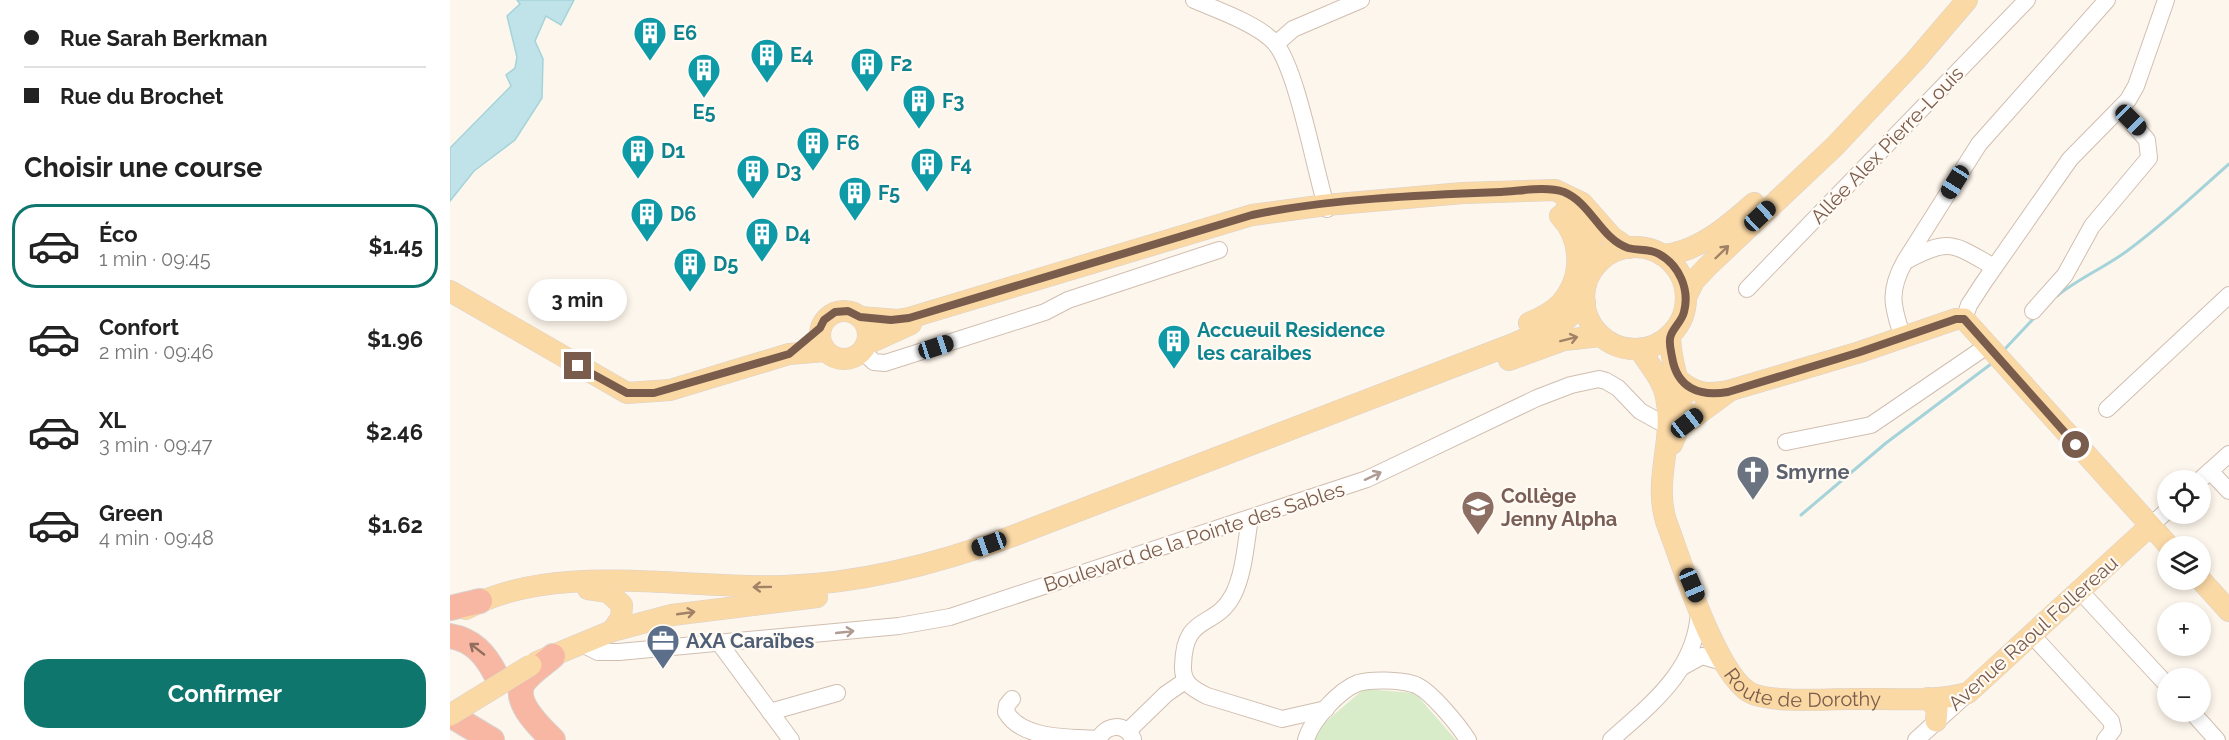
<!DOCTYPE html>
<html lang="fr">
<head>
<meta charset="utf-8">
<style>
  body { margin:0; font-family:Raleway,sans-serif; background:#f2f2f2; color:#222; height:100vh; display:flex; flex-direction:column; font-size:22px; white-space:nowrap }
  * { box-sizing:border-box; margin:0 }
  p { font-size:20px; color:#767676 }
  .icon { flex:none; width:33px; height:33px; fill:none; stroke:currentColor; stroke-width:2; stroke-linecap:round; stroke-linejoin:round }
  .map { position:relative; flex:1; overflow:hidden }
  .details { display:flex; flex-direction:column; background:#fff; width:450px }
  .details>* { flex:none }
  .banner { display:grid; align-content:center; height:132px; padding:0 24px; background:#fff }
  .tools { position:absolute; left:1707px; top:470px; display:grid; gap:12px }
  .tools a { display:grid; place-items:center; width:54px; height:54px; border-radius:50%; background:#fff; box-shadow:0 3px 9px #0003; font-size:30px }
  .end { position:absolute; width:27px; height:27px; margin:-14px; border:8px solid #7a5c4d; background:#fff; box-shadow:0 0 0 3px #fff }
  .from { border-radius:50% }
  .bubble { position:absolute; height:42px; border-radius:21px; background:#fff; box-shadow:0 3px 9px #0003; font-size:20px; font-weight:700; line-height:42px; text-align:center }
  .car { position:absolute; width:18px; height:36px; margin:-18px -9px; border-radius:8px; box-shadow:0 0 4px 2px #0007; background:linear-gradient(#222 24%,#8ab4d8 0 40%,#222 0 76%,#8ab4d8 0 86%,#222 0) }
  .banner b { display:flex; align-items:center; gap:21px; height:57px; font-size:22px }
  .banner b+b { border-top:2px solid #e0e0e0 }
  .banner i { width:15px; height:15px; background:#222 }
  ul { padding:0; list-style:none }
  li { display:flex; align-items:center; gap:18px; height:84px; margin:0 12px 9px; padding:0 12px; border:3px solid transparent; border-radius:24px }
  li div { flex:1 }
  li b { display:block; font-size:22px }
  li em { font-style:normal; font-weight:700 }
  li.selected { border-color:#0f766e }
  li>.icon { width:54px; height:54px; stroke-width:1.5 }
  h2 { padding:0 24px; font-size:27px; line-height:72px }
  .action { display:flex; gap:12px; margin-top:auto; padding:12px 24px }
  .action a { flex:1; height:69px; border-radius:24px; background:#0f766e; color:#fff; font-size:24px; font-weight:700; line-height:69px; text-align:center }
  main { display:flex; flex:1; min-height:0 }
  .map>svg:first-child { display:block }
  .green { fill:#d8ecc9 }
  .water { fill:#bfe3e8; stroke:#a5d3da; stroke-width:1.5 }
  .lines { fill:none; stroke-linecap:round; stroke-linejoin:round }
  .stream { stroke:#a5d3da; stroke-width:3 }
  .minor-casing { stroke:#d1beb0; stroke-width:18 }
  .major-casing { stroke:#dad1cd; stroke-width:22 }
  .highway-casing { stroke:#dad1cd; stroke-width:26 }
  .minor { stroke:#fff; stroke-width:16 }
  .major { stroke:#fbd9a5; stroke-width:21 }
  .highway { stroke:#f7b7a3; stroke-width:24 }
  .major-bridge-casing { stroke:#dad1cd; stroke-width:22; stroke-linecap:butt }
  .major-bridge { stroke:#fbd9a5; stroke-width:21 }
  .oneway { stroke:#a18267 }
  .oneway2 { stroke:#af9d94 }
  .oneway3 { stroke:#936e5e }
  .route { stroke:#7a5c4d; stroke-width:8 }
  .labels { text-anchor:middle; stroke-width:4.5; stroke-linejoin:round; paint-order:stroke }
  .culture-label { font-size:20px; font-weight:bold; fill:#0d838f; stroke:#fffaf3; text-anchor:start }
  .street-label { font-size:20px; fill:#7a5c4d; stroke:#fffaf3 }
  .worship-label { font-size:20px; font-weight:bold; fill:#5b616d; stroke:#fffaf3; text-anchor:start }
  .education-label { font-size:20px; font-weight:bold; fill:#785e54; stroke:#fffaf3; text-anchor:start }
  .service-label { font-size:20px; font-weight:bold; fill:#4e5e75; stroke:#fffaf3; text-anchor:start }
</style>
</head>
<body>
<main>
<section class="details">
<div class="banner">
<b><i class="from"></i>Rue Sarah Berkman</b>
<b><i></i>Rue du Brochet</b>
</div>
<h2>Choisir une course</h2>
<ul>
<li class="selected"><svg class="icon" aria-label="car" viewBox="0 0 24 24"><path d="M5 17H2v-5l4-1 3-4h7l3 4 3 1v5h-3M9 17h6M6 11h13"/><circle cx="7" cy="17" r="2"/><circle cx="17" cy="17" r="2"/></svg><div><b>Éco</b><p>1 min · 09:45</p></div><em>$1.45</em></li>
<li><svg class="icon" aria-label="car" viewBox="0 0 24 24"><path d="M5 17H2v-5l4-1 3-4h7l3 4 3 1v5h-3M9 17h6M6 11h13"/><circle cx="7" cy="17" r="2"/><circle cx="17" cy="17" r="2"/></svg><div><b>Confort</b><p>2 min · 09:46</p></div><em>$1.96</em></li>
<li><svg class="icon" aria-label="car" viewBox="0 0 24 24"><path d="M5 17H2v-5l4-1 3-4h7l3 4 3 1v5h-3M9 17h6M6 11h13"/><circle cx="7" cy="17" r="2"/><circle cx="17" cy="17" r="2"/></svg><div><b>XL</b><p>3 min · 09:47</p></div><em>$2.46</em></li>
<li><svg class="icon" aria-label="car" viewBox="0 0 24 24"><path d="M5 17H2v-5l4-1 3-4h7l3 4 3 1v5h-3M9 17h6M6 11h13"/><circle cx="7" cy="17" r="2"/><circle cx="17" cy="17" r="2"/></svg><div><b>Green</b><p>4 min · 09:48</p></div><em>$1.62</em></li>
</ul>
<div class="action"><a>Confirmer</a></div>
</section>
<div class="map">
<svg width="1779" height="740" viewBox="0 0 1779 740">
  <rect width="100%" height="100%" fill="#fdf6ec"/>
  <!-- green -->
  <path class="green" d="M914,689L965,693L1006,740H865L873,724Z"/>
  <!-- water -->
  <path class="water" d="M67,0H124L111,25L96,16L85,41L93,59L92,98L65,140L24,171L0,201V148L61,86L56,75L65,68L67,57L57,16L70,4Z"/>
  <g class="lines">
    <!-- stream -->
    <g class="stream">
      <path d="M1607,296C1629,278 1654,268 1677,251C1713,225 1746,193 1779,164"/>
      <path d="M1553,351L1585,317"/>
      <path d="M1351,515L1436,443L1541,364"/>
    </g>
    <!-- minor casing -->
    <g class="minor-casing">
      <g id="minor">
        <path d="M744,0C767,10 808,24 825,43C847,69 865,171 877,209"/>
        <path d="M826,44L843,29L911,0"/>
        <path d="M1456,261C1500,237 1503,244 1544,267"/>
        <path d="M1297,289L1577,0"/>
        <path d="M1583,311L1615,275L1642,226L1699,158L1697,140L1670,109"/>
        <path d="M1514,319L1519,305L1534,282L1620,159L1678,100L1686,86L1716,0"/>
        <path d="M1453,338C1442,306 1438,291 1455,261L1529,144L1657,0"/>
        <path d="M412,351L424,362L435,363L595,312L618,300L769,250"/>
        <path d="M1657,409L1779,295"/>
        <path d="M1336,442L1421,425L1537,346"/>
        <path d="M1760,471L1779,491"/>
        <path d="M1750,480L1779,454"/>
        <path d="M800,518C796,542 794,574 783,595C765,630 734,612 733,666C732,683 743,689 757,696L832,719L876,709"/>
        <path d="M1700,526L1718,510"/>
        <path d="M1630,591L1718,686"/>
        <path d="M1582,635L1661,721L1663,730L1655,740"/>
        <path d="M130,643L148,652H169L449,626L500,617L917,479L1087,398L1121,385L1149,379L1156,381L1168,388L1190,411L1217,426"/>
        <path d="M270,644L341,740"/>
        <path d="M1232,667L1252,656L1273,662"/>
        <path d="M562,699L557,705L556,712C572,740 620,737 648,739"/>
        <path d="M1741,711L1767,740"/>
        <path d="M320,712L387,693"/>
        <path d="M678,731L716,694L735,681"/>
        <path d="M648,740C656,724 675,722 683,739"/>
        <path d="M856,740C861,721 889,690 908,683C921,679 950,680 963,684C979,688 1009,726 1018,740"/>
        <path d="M1161,740C1201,704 1247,670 1249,610"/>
        <path d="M1466,740L1518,693"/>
      </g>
    </g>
    <!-- major casing -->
    <g class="major-casing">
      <g id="major">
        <path d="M1116,209L1136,230L1148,263"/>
        <circle cx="1185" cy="298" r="51"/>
        <path d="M1212,255C1247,253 1278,226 1304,203"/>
        <path d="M0,291L177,393L220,390L339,354L375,351"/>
        <path d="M1236,297L1244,281L1257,267L1385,146L1465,61L1517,0"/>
        <circle cx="394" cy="335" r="24"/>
        <path d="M410,317L447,320L459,318L802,215L876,205L1013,193L1105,190L1132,203L1162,237L1178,248"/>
        <path d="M1079,323C1091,318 1103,312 1111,303C1133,278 1133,240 1110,216"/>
        <path d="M1220,335C1220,380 1245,397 1222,444"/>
        <path d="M417,344L461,324"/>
        <path id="s1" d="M1189,349C1199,364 1213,380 1216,397C1225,439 1203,479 1216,521C1230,558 1268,681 1303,694C1328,703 1372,699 1399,699C1438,698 1480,703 1518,693L1700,526"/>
        <path d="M1059,360L1114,340L1151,336"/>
        <path d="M1229,380C1245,394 1258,395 1278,391L1410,352L1506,319H1514L1719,546"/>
        <path d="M1228,429L1278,392"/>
        <path d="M1750,579L1779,611"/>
        <path d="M138,589L158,592L172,605L171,618L162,631"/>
        <path d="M16,609C104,560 236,590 335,586C413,583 487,564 560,537L1063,344L1113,322L1135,302"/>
        <path d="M87,662L162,631L222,615L367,597"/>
        <path d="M1478,698L1487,709L1486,721"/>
      </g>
    </g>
    <!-- highway casing -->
    <g class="highway-casing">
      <g id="highway">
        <path d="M0,608L30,601"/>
        <path d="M0,636C23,640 35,654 45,673"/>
        <path d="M7,719L42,740"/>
        <path d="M103,740C91,728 61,701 74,682C81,672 94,664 103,656"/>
      </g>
    </g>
    <!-- minor -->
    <use href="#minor" class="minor"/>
    <!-- major -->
    <use href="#major" class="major"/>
    <!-- highway -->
    <use href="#highway" class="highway"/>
    <!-- major-bridge casing -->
    <g class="major-bridge-casing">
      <path id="major-bridge" d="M0,715L81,665"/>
    </g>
    <!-- major-bridge -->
    <use href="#major-bridge" class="major-bridge"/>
  </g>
  <!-- one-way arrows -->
  <defs><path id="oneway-shaft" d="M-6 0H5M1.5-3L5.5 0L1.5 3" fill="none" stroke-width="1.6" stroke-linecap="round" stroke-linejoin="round" transform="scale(1.5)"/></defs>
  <g class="oneway">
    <use href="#oneway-shaft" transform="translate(1272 252) rotate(-44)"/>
    <use href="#oneway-shaft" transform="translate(1119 339) rotate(-14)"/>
    <use href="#oneway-shaft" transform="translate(312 587) rotate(179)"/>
    <use href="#oneway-shaft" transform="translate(236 613) rotate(-8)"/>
  </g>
  <g class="oneway2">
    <use href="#oneway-shaft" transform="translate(923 476) rotate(-25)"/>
    <use href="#oneway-shaft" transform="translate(395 632) rotate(-6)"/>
  </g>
  <use class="oneway3" href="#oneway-shaft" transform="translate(27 649) rotate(-142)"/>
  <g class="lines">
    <!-- route -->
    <path class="route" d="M128,366L177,393H204L339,354L370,328L374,320L385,312L398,311L410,317L441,320L459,318L802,215C878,199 972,195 1051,192C1070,191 1096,186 1114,192C1141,203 1151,239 1178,248C1189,251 1198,248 1209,254C1229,265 1240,289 1234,312C1232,321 1224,327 1221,335C1218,341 1221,351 1222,357C1227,388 1249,397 1278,392L1410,352L1506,319H1514L1626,445"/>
  </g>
  <!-- icons -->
  <defs>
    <g id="building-pin" transform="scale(1.725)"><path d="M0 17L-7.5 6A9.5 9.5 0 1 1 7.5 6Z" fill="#0f9aa8" stroke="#fffaf3"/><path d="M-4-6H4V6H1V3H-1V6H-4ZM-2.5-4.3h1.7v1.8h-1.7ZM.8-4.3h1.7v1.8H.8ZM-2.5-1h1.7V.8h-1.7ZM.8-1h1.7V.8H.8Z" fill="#fff"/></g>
    <g id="church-pin" transform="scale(1.725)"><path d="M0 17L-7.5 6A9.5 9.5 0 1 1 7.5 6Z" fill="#6b7280" stroke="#fffaf3"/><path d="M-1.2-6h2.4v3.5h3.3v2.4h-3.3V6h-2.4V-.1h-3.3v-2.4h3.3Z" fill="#fff"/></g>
    <g id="school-pin" transform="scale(1.725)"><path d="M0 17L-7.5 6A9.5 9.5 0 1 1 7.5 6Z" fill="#8d6e63" stroke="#fffaf3"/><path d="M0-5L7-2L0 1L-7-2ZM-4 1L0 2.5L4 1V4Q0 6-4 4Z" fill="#fff"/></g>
    <g id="office-pin" transform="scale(1.725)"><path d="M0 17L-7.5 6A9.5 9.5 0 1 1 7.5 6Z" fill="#5c6f8a" stroke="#fffaf3"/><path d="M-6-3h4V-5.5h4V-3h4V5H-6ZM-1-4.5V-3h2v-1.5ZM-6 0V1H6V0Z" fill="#fff"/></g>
  </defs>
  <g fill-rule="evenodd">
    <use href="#building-pin" x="200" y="33"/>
    <use href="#building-pin" x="317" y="55"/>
    <use href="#building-pin" x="417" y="64"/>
    <use href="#building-pin" x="254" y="70"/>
    <use href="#building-pin" x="469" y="101"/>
    <use href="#building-pin" x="363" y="143"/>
    <use href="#building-pin" x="188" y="151"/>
    <use href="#building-pin" x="477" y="164"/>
    <use href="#building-pin" x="303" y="171"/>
    <use href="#building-pin" x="405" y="193"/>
    <use href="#building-pin" x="197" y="214"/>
    <use href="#building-pin" x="312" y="234"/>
    <use href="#building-pin" x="240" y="264"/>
    <use href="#building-pin" x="724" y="341"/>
    <use href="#church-pin" x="1303" y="472"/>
    <use href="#school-pin" x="1028" y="507"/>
    <use href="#office-pin" x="213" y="641"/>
  </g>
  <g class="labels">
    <!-- culture labels -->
    <g class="culture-label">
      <text x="223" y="40">E6</text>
      <text x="340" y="62">E4</text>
      <text x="440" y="71">F2</text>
      <text x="492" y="108">F3</text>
      <text x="254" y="119" text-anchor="middle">E5</text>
      <text x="386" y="150">F6</text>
      <text x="211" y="158">D1</text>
      <text x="500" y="171">F4</text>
      <text x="326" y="178">D3</text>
      <text x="428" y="200">F5</text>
      <text x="220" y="221">D6</text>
      <text x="335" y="241">D4</text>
      <text x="263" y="271">D5</text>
      <text x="747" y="337">Accueuil Residence<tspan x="747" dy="23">les caraibes</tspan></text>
    </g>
    <!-- street labels -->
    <g class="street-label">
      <text transform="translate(1437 145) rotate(-46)" y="7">Allée Alex Pierre-Louis</text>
      <text transform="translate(744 537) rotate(-18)" y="7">Boulevard de la Pointe des Sables</text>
      <text transform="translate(1583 633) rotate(-42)" y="7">Avenue Raoul Follereau</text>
      <text dy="7" stroke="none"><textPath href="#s1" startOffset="424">Route de Dorothy</textPath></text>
    </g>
    <!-- worship labels -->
    <g class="worship-label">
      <text x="1326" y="479">Smyrne</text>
    </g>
    <!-- education labels -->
    <g class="education-label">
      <text x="1051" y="503">Collège<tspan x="1051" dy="23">Jenny Alpha</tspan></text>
    </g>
    <!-- service labels -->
    <g class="service-label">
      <text x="236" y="648">AXA Caraïbes</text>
    </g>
  </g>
</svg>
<div class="tools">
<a><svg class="icon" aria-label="locate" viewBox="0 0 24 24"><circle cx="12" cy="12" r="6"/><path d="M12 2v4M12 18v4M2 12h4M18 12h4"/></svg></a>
<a><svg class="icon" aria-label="layers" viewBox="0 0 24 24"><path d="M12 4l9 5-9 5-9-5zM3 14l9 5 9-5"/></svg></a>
<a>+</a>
<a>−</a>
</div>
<i class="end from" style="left:1626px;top:445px"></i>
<i class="end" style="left:128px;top:366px"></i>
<div class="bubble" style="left:78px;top:279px;width:99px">3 min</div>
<i class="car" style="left:1681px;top:120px;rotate:135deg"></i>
<i class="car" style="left:1505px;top:182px;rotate:212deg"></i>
<i class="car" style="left:1310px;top:216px;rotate:47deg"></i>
<i class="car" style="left:486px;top:347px;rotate:72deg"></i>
<i class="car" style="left:1237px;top:423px;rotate:52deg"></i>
<i class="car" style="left:539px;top:544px;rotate:250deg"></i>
<i class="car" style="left:1242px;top:585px;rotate:157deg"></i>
</div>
</main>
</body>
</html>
